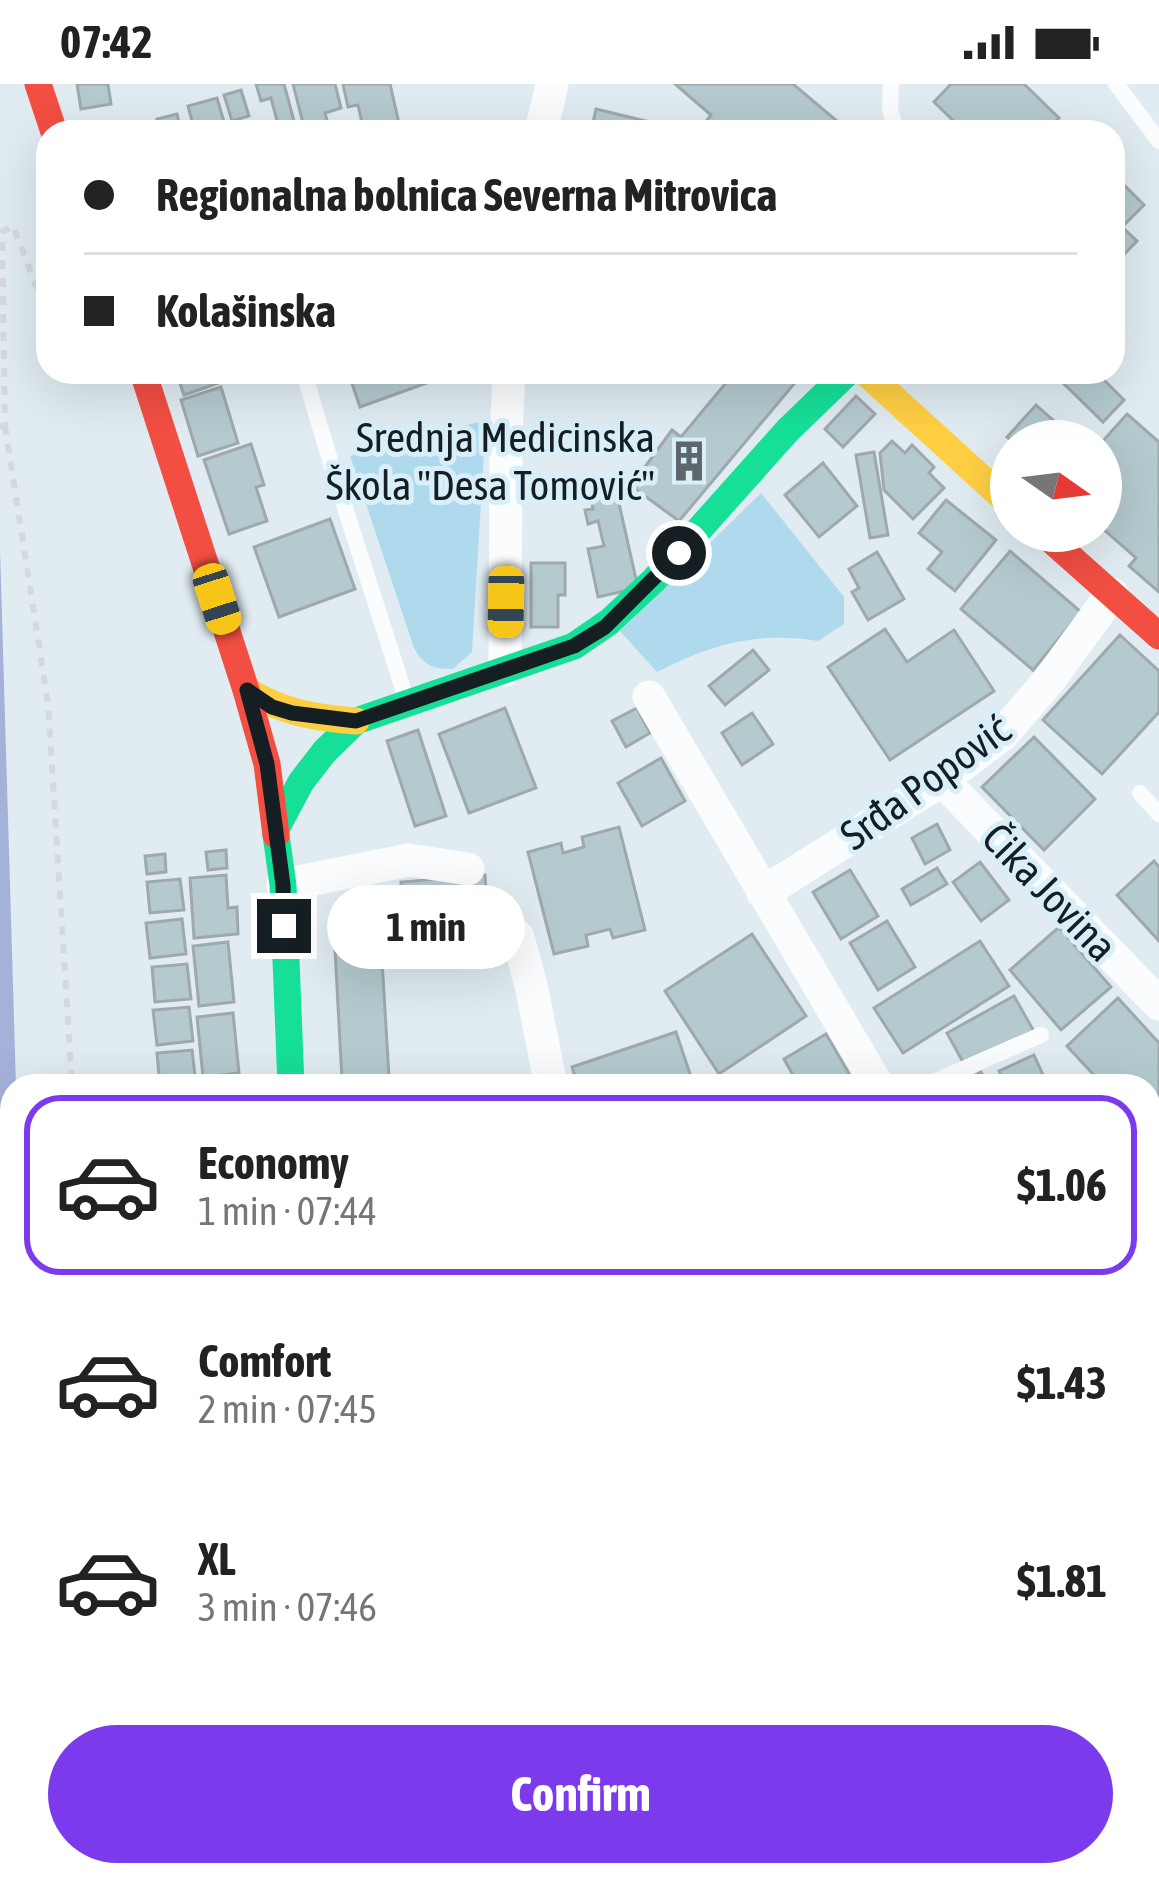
<!DOCTYPE html>
<html lang="en">
<head>
<meta charset="utf-8">
<style>
  body { margin:0; font-family:"Asap Condensed",sans-serif; background:#f6f6f6; color:#222; height:100vh; display:flex; flex-direction:column; font-size:45px; white-space:nowrap }
  * { box-sizing:border-box; margin:0 }
  p { font-size:39px; color:#767676 }
  .icon { flex:none; width:66px; height:66px; fill:none; stroke:currentColor; stroke-width:2; stroke-linecap:round; stroke-linejoin:round }
  .map { position:relative; flex:1; overflow:hidden }
  .sheet { position:absolute; left:0px; top:990px; width:1161px; height:813px; display:flex; flex-direction:column; background:#fff; border-radius:36px 36px 0 0; box-shadow:0 12px 48px #0002 }
  .sheet>* { flex:none }
  .hud { position:absolute; left:36px; top:36px; width:1089px; height:264px; border-radius:36px; box-shadow:0 12px 48px #0002; display:grid; align-content:center; height:264px; padding:0 48px; background:#fff }
  .needle { width:78px; rotate:104deg }
  .fabs { position:absolute; left:990px; top:336px; display:grid; gap:24px }
  .fabs a { display:grid; place-items:center; width:132px; height:132px; border-radius:50%; background:#fff; box-shadow:0 12px 48px #0002; font-size:60px }
  .end { position:absolute; width:54px; height:54px; margin:-27px; border:15px solid #151e22; background:#fff; box-shadow:0 0 0 6px #fff }
  .from { border-radius:50% }
  .bubble { position:absolute; height:84px; border-radius:42px; background:#fff; box-shadow:0 12px 48px #0002; font-size:39px; font-weight:700; line-height:84px; text-align:center }
  .car { position:absolute; width:36px; height:72px; margin:-36px -18px; border-radius:15px; box-shadow:0 0 9px 3px #0007; background:linear-gradient(#f5c518 24%,#345 0 40%,#f5c518 0 76%,#345 0 86%,#f5c518 0) }
  .hud b { display:flex; align-items:center; gap:42px; height:114px; font-size:45px }
  .hud b+b { border-top:3px solid #e0e0e0 }
  .hud i { width:30px; height:30px; background:#222 }
  ul { padding:21px 0 0; list-style:none }
  li { display:flex; align-items:center; gap:36px; height:180px; margin:0 24px 18px; padding:0 24px; border:6px solid transparent; border-radius:36px }
  li div { flex:1 }
  li b { display:block; font-size:45px }
  li em { font-style:normal; font-weight:700 }
  li.selected { border-color:#7c3aed }
  li>.icon { width:108px; height:108px; stroke-width:1.5 }
  .primary-button { display:flex; gap:24px; margin-top:auto; padding:24px 48px }
  .primary-button a { flex:1; height:138px; border-radius:72px; background:#7c3aed; color:#fff; font-size:48px; font-weight:700; line-height:138px; text-align:center }
  .status { display:flex; justify-content:space-between; align-items:center; height:84px; padding:0 60px; background:#fff; direction:ltr }
  .status svg { height:33px; fill:currentColor }
  .map>svg:first-child { display:block }
  .green { fill:#afdaed }
  .water { fill:#a4b2da }
  .pier { fill:#e0ecf2 }
  .building { fill:#b4cacf; stroke:#9fa9ac; stroke-width:3 }
  .lines { fill:none; stroke-linecap:round; stroke-linejoin:round }
  .path { stroke:#d5d9db; stroke-width:6; stroke-dasharray:9 9; stroke-linecap:butt }
  .lane { stroke:#fafcfd; stroke-width:16 }
  .street { stroke:#fafcfd; stroke-width:33 }
  .fast { stroke:#16e098; stroke-width:27 }
  .slow { stroke:#ffcf43; stroke-width:27 }
  .jam { stroke:#f24e42; stroke-width:27 }
  .route { stroke:#151e22; stroke-width:15 }
  .labels { text-anchor:middle; stroke-width:10; stroke-linejoin:round; paint-order:stroke }
  .poi-label { font-size:42px; fill:#151e22; stroke:#d8effa; text-anchor:end }
  .street-label { font-size:42px; fill:#151e22; stroke:#d8effa }
</style>
</head>
<body>
<div class="status"><b>07:42</b><svg viewBox="0 0 49 12"><path d="M0 12V9h3v3zM5 12V6h3v6zM10 12V3h3v9zM15 12V0h3v12zM26 1h20v11H26zM47 4h2v5h-2z"/></svg></div>
<div class="map">
<svg width="1159" height="1801" viewBox="0 0 1159 1801">
  <rect width="100%" height="100%" fill="#e0ecf2"/>
  <!-- green -->
  <g class="green">
    <path d="M486,336L472,568L453,585C433,585 424,582 414,564L350,372Z"/>
    <path d="M761,409L844,513V540L818,557C756,547 712,560 657,588L620,547Z"/>
  </g>
  <!-- water -->
  <path class="water" d="M0,465L16,1002H12V1791H48L49,1801H0Z"/>
  <!-- pier -->
  <path class="pier" d="M12,1608V1718H0V1609Z"/>
  <!-- building -->
  <g class="building">
    <path d="M77,0H108L111,20L81,25Z"/>
    <path d="M256,0H284L297,48H280L271,14L261,17Z"/>
    <path d="M293,0H335L341,24L325,29L328,40L305,47Z"/>
    <path d="M343,0H390L401,48H364L358,21L348,23Z"/>
    <path d="M675,0H793L850,48H713L704,40L711,31Z"/>
    <path d="M951,0H1024L1059,34L1048,46L1049,48H965L934,18Z"/>
    <path d="M241,6L249,32L232,37L224,11Z"/>
    <path d="M217,14L227,48H195L188,22Z"/>
    <path d="M596,25L666,42L665,48H591Z"/>
    <path d="M177,30L181,48H161L157,35Z"/>
    <path d="M1124,101L1144,121L1122,143L1137,157L1113,182V110Z"/>
    <path d="M176,288H224L227,296L184,311Z"/>
    <path d="M348,288H441L443,293L360,323Z"/>
    <path d="M735,288H804L679,437L631,402L672,346L681,353Z"/>
    <path d="M1070,288H1096L1124,316L1103,338L1061,297Z"/>
    <path d="M221,303L238,359L198,372L181,316Z"/>
    <path d="M856,312L875,330L843,363L825,345Z"/>
    <path d="M1036,321L1063,345L1053,357H1012L1007,353Z"/>
    <path d="M1127,330L1159,358V508L1129,482L1136,474L1101,443V359Z"/>
    <path d="M892,357L905,369L912,361L934,383L929,389L944,404L913,435L884,406L880,369Z"/>
    <path d="M251,360L264,401L256,403L267,437L229,450L204,376Z"/>
    <path d="M874,368L888,451L870,454L856,371Z"/>
    <path d="M823,379L857,422L819,453L785,411Z"/>
    <path d="M614,397L638,504L598,513L588,465L604,462L598,437L588,440L585,426L593,425L588,404Z"/>
    <path d="M946,416L996,456L955,507L928,485L942,468L919,449Z"/>
    <path d="M330,435L355,505L279,533L254,463Z"/>
    <path d="M1010,467L1081,528L1033,586L961,525Z"/>
    <path d="M877,468L904,515L868,536L852,508L859,504L849,485Z"/>
    <path d="M531,479H565V511H558V543H531Z"/>
    <path d="M885,545L907,578L954,546L994,607L890,676L828,583Z"/>
    <path d="M1120,551L1159,587V628L1102,690L1043,636Z"/>
    <path d="M753,566L769,586L725,621L709,602Z"/>
    <path d="M505,624L536,704L469,729L439,650Z"/>
    <path d="M637,624L650,649L626,663L612,637Z"/>
    <path d="M752,629L773,660L742,681L722,649Z"/>
    <path d="M418,646L446,732L415,742L387,657Z"/>
    <path d="M1034,653L1095,715L1044,766L982,703Z"/>
    <path d="M661,674L685,717L642,742L618,699Z"/>
    <path d="M937,740L950,766L925,780L912,754Z"/>
    <path d="M619,743L645,846L613,854L610,845L586,851L588,862L554,870L528,768L561,759L563,769L584,763L582,753Z"/>
    <path d="M226,766L227,784L208,786L206,768Z"/>
    <path d="M165,770L166,788L147,790L145,772Z"/>
    <path d="M1154,777L1159,783V857L1117,811Z"/>
    <path d="M980,778L1009,816L981,837L953,798Z"/>
    <path d="M937,784L947,800L911,821L902,805Z"/>
    <path d="M850,786L878,832L841,855L813,808Z"/>
    <path d="M226,791L228,824L237,823L238,850L194,854L190,794Z"/>
    <path d="M485,791L488,840L404,846L401,798Z"/>
    <path d="M180,795L184,826L150,829L147,798Z"/>
    <path d="M379,826L389,993L342,996L333,828Z"/>
    <path d="M182,835L186,870L150,874L146,839Z"/>
    <path d="M887,837L915,883L878,906L850,859Z"/>
    <path d="M1059,843L1111,903L1061,946L1010,886Z"/>
    <path d="M752,850L806,932L719,990L665,907Z"/>
    <path d="M980,857L1009,902L903,969L874,924Z"/>
    <path d="M228,858L234,918L199,922L193,862Z"/>
    <path d="M187,880L191,915L155,918L152,883Z"/>
    <path d="M1014,912L1036,951L969,989L947,949Z"/>
    <path d="M1118,914L1159,959V1024L1149,1033V1002H1104L1067,962Z"/>
    <path d="M189,923L193,957L157,961L153,926Z"/>
    <path d="M233,929L239,989L203,993L197,933Z"/>
    <path d="M676,948L694,1002H578L572,983Z"/>
    <path d="M826,950L851,993L836,1002H790L787,997L794,993L784,975Z"/>
    <path d="M192,966L196,1000L160,1002L157,969Z"/>
    <path d="M1034,971L1048,1002H1006L999,987Z"/>
    <path d="M981,988L988,1002H954Z"/>
    <path d="M442,992L443,1002H379V996Z"/>
    <path d="M1159,1286V1328L1149,1316V1294Z"/>
    <path d="M1159,1464V1514L1150,1521L1149,1473Z"/>
    <path d="M1149,1664L1159,1669V1733L1149,1728Z"/>
    <path d="M371,1791H407L408,1801H372Z"/>
    <path d="M407,1791H513L514,1801H408Z"/>
    <path d="M526,1791H537L590,1801H524Z"/>
  </g>
  <g class="lines">
    <!-- path -->
    <g class="path">
      <path d="M69,288L72,296L93,288"/>
      <path d="M0,342H5L2,148L13,142L48,233"/>
      <path d="M5,342L48,619L72,1002"/>
      <path d="M88,1791L89,1801"/>
      <path d="M135,1791V1801"/>
      <path d="M146,1791V1801"/>
      <path d="M158,1791L159,1801"/>
      <path d="M174,1791L175,1801"/>
      <path d="M187,1791V1801"/>
      <path d="M199,1791L200,1801"/>
    </g>
    <!-- lane -->
    <g class="lane">
      <path d="M891,0L890,27L898,48"/>
      <path d="M1116,0L1159,57"/>
      <path d="M304,288C335,399 373,508 407,618"/>
      <path d="M1140,709L1159,730"/>
      <path d="M924,1002L1041,951"/>
      <path d="M1091,1801L1092,1791"/>
    </g>
    <!-- street -->
    <g class="street">
      <path d="M541,48L552,0"/>
      <path d="M505,586L506,352L509,288"/>
      <path d="M649,613L878,1002"/>
      <path d="M942,696L1159,920"/>
      <path d="M283,801L409,776L468,785"/>
      <path d="M763,809L942,696L1003,650L1050,595L1112,510"/>
      <path d="M518,853L531,901L551,1002"/>
      <path d="M0,1670H12"/>
      <path d="M864,1791L913,1801"/>
    </g>
    <!-- fast -->
    <g class="fast">
      <path d="M276,745L301,698L325,667L356,637L574,562L609,538L654,496L788,346L848,288"/>
      <path d="M276,751L283,801L291,1002"/>
      <path d="M1149,1389L1159,1401"/>
      <path d="M313,1791L317,1801"/>
    </g>
    <!-- slow -->
    <g class="slow">
      <path d="M865,288L1011,421"/>
      <path d="M246,606C281,628 315,634 356,637"/>
    </g>
    <!-- jam -->
    <g class="jam">
      <path d="M38,0L54,48"/>
      <path d="M143,288L246,606L267,680L276,751"/>
      <path d="M1041,447L1159,552"/>
      <path d="M1149,1145L1159,1136"/>
    </g>
  </g>
  <g class="lines">
    <!-- route -->
    <path class="route" d="M284,842L283,801L267,680L247,606L272,623L292,629L356,637L574,562L605,543L679,469"/>
  </g>
  <!-- icons -->
  <defs>
    <g id="building-bare" transform="scale(3.24)"><path d="M-4-6H4V6H1V3H-1V6H-4ZM-2.5-4.3h1.7v1.8h-1.7ZM.8-4.3h1.7v1.8H.8ZM-2.5-1h1.7V.8h-1.7ZM.8-1h1.7V.8H.8Z" fill="#5c666b" stroke="#d8effa" stroke-width="2.5" paint-order="stroke"/></g>
  </defs>
  <g fill-rule="evenodd">
    <use href="#building-bare" x="689" y="377"/>
  </g>
  <g class="labels">
    <!-- poi labels -->
    <g class="poi-label">
      <text x="655" y="368">Srednja Medicinska<tspan x="655" dy="48">Škola "Desa Tomović"</tspan></text>
    </g>
    <!-- street labels -->
    <g class="street-label">
      <text transform="translate(925 698) rotate(-36)" y="15">Srđa Popović</text>
      <text transform="translate(1050 808) rotate(46)" y="15">Čika Jovina</text>
    </g>
  </g>
</svg>
<div class="fabs">
<a><svg class="needle" viewBox="-14 -14 28 28"><path d="M0-13l5 13h-10z" fill="#e53935"/><path d="M0 13l5-13h-10z" fill="#767676"/></svg></a>
</div>
<i class="end from" style="left:679px;top:469px"></i>
<i class="end" style="left:284px;top:842px"></i>
<div class="bubble" style="left:327px;top:801px;width:198px">1 min</div>
<i class="car" style="left:217px;top:515px;rotate:162deg"></i>
<i class="car" style="left:506px;top:518px;rotate:181deg"></i>
<div class="hud">
<b><i class="from"></i>Regionalna bolnica Severna Mitrovica</b>
<b><i></i>Kolašinska</b>
</div>
<section class="sheet">
<ul>
<li class="selected"><svg class="icon" aria-label="car" viewBox="0 0 24 24"><path d="M5 17H2v-5l4-1 3-4h7l3 4 3 1v5h-3M9 17h6M6 11h13"/><circle cx="7" cy="17" r="2"/><circle cx="17" cy="17" r="2"/></svg><div><b>Economy</b><p>1 min · 07:44</p></div><em>$1.06</em></li>
<li><svg class="icon" aria-label="car" viewBox="0 0 24 24"><path d="M5 17H2v-5l4-1 3-4h7l3 4 3 1v5h-3M9 17h6M6 11h13"/><circle cx="7" cy="17" r="2"/><circle cx="17" cy="17" r="2"/></svg><div><b>Comfort</b><p>2 min · 07:45</p></div><em>$1.43</em></li>
<li><svg class="icon" aria-label="car" viewBox="0 0 24 24"><path d="M5 17H2v-5l4-1 3-4h7l3 4 3 1v5h-3M9 17h6M6 11h13"/><circle cx="7" cy="17" r="2"/><circle cx="17" cy="17" r="2"/></svg><div><b>XL</b><p>3 min · 07:46</p></div><em>$1.81</em></li>
</ul>
<div class="primary-button"><a>Confirm</a></div>
</section>
</div>
</body>
</html>
